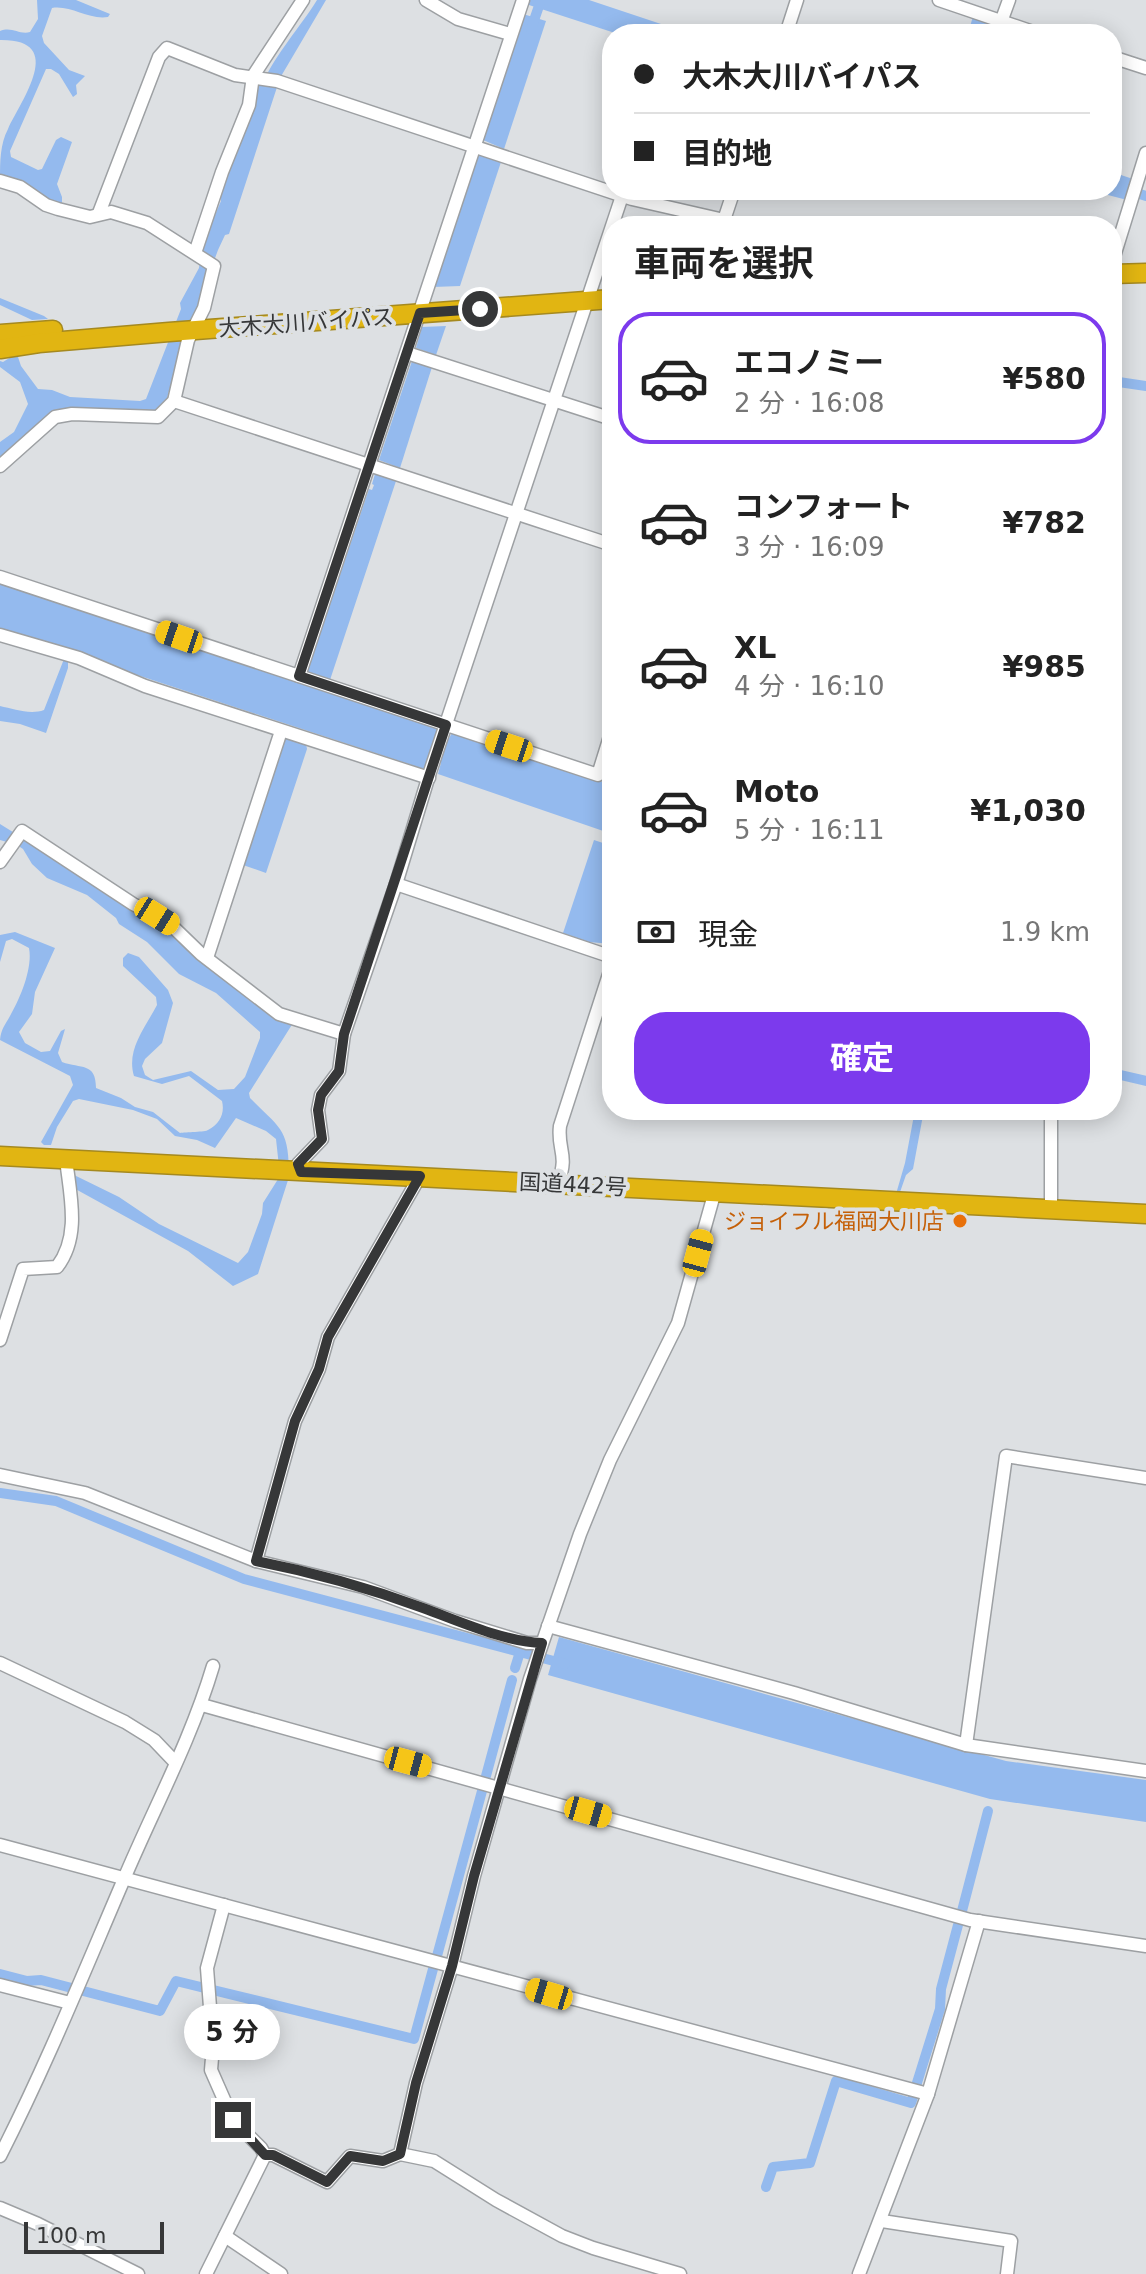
<!DOCTYPE html>
<html lang="ja">
<head>
<meta charset="utf-8">
<style>
  body { margin:0; font-family:"DejaVu Sans","Noto Sans JP",sans-serif; background:#f2f2f2; color:#222; height:100vh; display:flex; flex-direction:column; font-size:30px; white-space:nowrap }
  * { box-sizing:border-box; margin:0 }
  p { font-size:26px; color:#767676 }
  .icon { flex:none; width:44px; height:44px; fill:none; stroke:currentColor; stroke-width:2; stroke-linecap:round; stroke-linejoin:round }
  .map { position:relative; flex:1; overflow:hidden }
  .details { position:absolute; left:602px; top:216px; width:520px; height:904px; display:flex; flex-direction:column; background:#fff; border-radius:32px; box-shadow:0 4px 20px #0003 }
  .details>* { flex:none }
  .guide { position:absolute; left:602px; top:24px; width:520px; height:176px; border-radius:32px; box-shadow:0 4px 20px #0003; display:grid; align-content:center; height:176px; padding:0 32px; background:#fff }
  .scale { position:absolute; left:24px; bottom:20px; width:140px; box-sizing:border-box; padding-left:8px; border:4px solid #363738; border-top:0; font-size:22px; line-height:28px; white-space:nowrap; color:#363738; -webkit-text-stroke:6px #dde0e3; paint-order:stroke }
  .end { position:absolute; width:36px; height:36px; margin:-18px; border:10px solid #363738; background:#fff; box-shadow:0 0 0 4px #fff }
  .from { border-radius:50% }
  .bubble { position:absolute; height:56px; border-radius:28px; background:#fff; box-shadow:0 4px 20px #0003; font-size:26px; font-weight:700; line-height:56px; text-align:center }
  .car { position:absolute; width:24px; height:48px; margin:-24px -12px; border-radius:10px; box-shadow:0 0 6px 2px #0007; background:linear-gradient(#f5c518 24%,#345 0 40%,#f5c518 0 76%,#345 0 86%,#f5c518 0) }
  .guide b { display:flex; align-items:center; gap:28px; height:76px; font-size:30px }
  .guide b+b { border-top:2px solid #e0e0e0 }
  .guide i { width:20px; height:20px; background:#222 }
  ul { padding:0; list-style:none }
  li { display:flex; align-items:center; gap:24px; height:132px; margin:0 16px 12px; padding:0 16px; border:4px solid transparent; border-radius:32px }
  li div { flex:1 }
  li b { display:block; font-size:30px }
  li em { font-style:normal; font-weight:700 }
  li.active { border-color:#7c3aed }
  li>.icon { width:72px; height:72px; stroke-width:1.5 }
  h2 { padding:0 32px; font-size:36px; line-height:96px }
  .pay { display:flex; align-items:center; gap:20px; height:88px; padding:0 32px; font-size:30px }
  .pay p { margin-inline-start:auto }
  .action { display:flex; gap:16px; margin-top:auto; padding:16px 32px }
  .action a { flex:1; height:92px; border-radius:32px; background:#7c3aed; color:#fff; font-size:32px; font-weight:700; line-height:92px; text-align:center }
  .map>svg:first-child { display:block }
  .water { fill:#94baee }
  .lines { fill:none; stroke-linecap:round; stroke-linejoin:round }
  .canal { stroke:#94baee; stroke-width:10 }
  .minor-casing { stroke:#9da0a3; stroke-width:15 }
  .highway-casing { stroke:#a5891f; stroke-width:21 }
  .minor { stroke:#fff; stroke-width:12 }
  .highway { stroke:#e1b512; stroke-width:18 }
  .route { stroke:#363738; stroke-width:10 }
  .food-dot { fill:#e8710a; stroke:#dde0e3; stroke-width:3 }
  .labels { text-anchor:middle; stroke-width:8; stroke-linejoin:round; paint-order:stroke }
  .street-label { font-size:22px; fill:#363738; stroke:#dde0e3 }
  .food-label { font-size:22px; fill:#c56008; stroke:#dde0e3; text-anchor:end }
</style>
</head>
<body>
<div class="map">
<svg width="1146" height="2274" viewBox="0 0 1146 2274">
  <rect width="100%" height="100%" fill="#dde0e3"/>
  <!-- water -->
  <g class="water">
    <path d="M37,0H76L110,14L108,17C88,20 71,5 52,8L42,36L44,43L69,70L85,76L76,85L77,94L73,97L59,74L51,69H46L10,151L11,157L38,170L42,169L56,140L61,137L72,142L57,184L62,197V206L0,178C0,162 0,144 8,129C22,99 67,39 0,40V31C12,26 19,35 30,32L38,19Z"/>
    <path d="M317,0H326L280,78L229,234L225,235L218,250L178,359L167,398L154,411L54,412L38,423L0,461V442L14,432L28,404L20,382L0,367V361L3,362L11,357H18L21,366L38,389L52,390L70,397L140,401L146,399L181,309L180,303L199,268L203,243L221,201L218,188L257,83L264,81C275,55 301,26 317,0Z"/>
    <path d="M528,0H589L691,34H618L529,5Z"/>
    <path d="M523,14L546,21L504,149L483,140Z"/>
    <path d="M973,16L993,23L990,34H968Z"/>
    <path d="M479,154L501,162L460,286L433,287Z"/>
    <path d="M1112,172L1133,179L1127,200L1089,190H1112Z"/>
    <path d="M0,298L44,316L48,319L32,320L0,305Z"/>
    <path d="M446,326L436,355L416,348L422,327Z"/>
    <path d="M412,361L432,367L400,468L379,460Z"/>
    <path d="M375,474L396,481L330,680L307,673L369,489L372,490L374,485L372,484Z"/>
    <path d="M0,583L437,727L444,747L452,733L603,782L612,755V834L438,774L441,763L429,756L424,769L0,630Z"/>
    <path d="M64,659L68,661V668L46,733L20,724L0,721V706C14,709 30,715 44,710Z"/>
    <path d="M285,738L306,744L307,749L266,873L243,865L249,852L247,851Z"/>
    <path d="M0,824L167,928L293,1023L249,1093L250,1098C282,1130 289,1129 289,1177L258,1274L233,1286L188,1251L70,1186V1173L119,1197L159,1224L238,1263L248,1252L262,1214L263,1203L280,1176L276,1139L266,1131L236,1118L215,1148L197,1140L175,1136L157,1119L133,1110L79,1099L73,1101L57,1127L51,1145H44L41,1142L73,1085L70,1076L0,1040C1,1029 5,1025 10,1016C20,999 33,968 29,948L12,939L6,941L0,962V935L15,932L55,948L35,992L32,1014L19,1032L25,1043L41,1052L50,1051L61,1031L65,1029L58,1053L62,1062C81,1069 96,1062 96,1088L121,1098L135,1107L153,1112L180,1133C185,1132 206,1132 208,1130C220,1124 225,1113 222,1101L189,1076L162,1084L134,1076C126,1050 145,1028 157,1005L156,997L123,966V958L128,953L139,957L168,990L173,1003L162,1043L145,1059L142,1066L145,1075L153,1080L191,1071L218,1090L234,1089L245,1077L260,1038V1032L216,993L179,974L147,942L119,924L116,918L87,895L47,878L32,864L23,849L17,845L0,840Z"/>
    <path d="M594,840L612,846V890L606,907L610,909L607,916L612,918V944L589,942L563,933Z"/>
    <path d="M915,1110H924L913,1169L906,1175L899,1195L896,1194L905,1163Z"/>
    <path d="M559,1637L1006,1761L1146,1780V1822L990,1799L548,1675Z"/>
  </g>
  <g class="lines">
    <!-- canal -->
    <g class="canal">
      <path d="M531,29L541,0"/>
      <path d="M1112,185L1146,196"/>
      <path d="M1112,381L1146,386"/>
      <path d="M604,858L612,832"/>
      <path d="M1112,1073L1146,1081"/>
      <path d="M0,1493L56,1501L244,1579L565,1664"/>
      <path d="M515,1668L520,1652"/>
      <path d="M486,1776L512,1680"/>
      <path d="M962,1911L988,1811"/>
      <path d="M437,1956L482,1791"/>
      <path d="M0,1974L27,1981L41,1980L160,2011L176,1981L414,2039L433,1969"/>
      <path d="M916,2086L940,2009L941,1989L958,1925"/>
      <path d="M766,2187L773,2167L810,2163L836,2081L911,2103L913,2097"/>
    </g>
    <!-- minor casing -->
    <g class="minor-casing">
      <g id="minor">
        <path d="M426,0L458,19L510,34"/>
        <path d="M939,0L1039,34"/>
        <path d="M1001,22L1009,0"/>
        <path d="M786,34L797,0"/>
        <path d="M1112,57L1146,68"/>
        <path d="M0,181L20,187L46,205L58,209L90,217L111,212L147,223L214,266L204,308L188,340L174,401L158,417L72,414L55,417L0,466"/>
        <path d="M99,213L159,57L167,48L235,75L277,81L632,199L724,220"/>
        <path d="M722,226L734,190"/>
        <path d="M195,253L222,172L249,105L253,76L303,0"/>
        <path d="M1112,263L1146,153"/>
        <path d="M407,353L612,419"/>
        <path d="M174,401L612,545"/>
        <path d="M0,577L595,774L598,775L612,730"/>
        <path d="M0,635L79,658L145,686L429,778"/>
        <path d="M299,676L523,0"/>
        <path d="M0,862L22,831L133,904L170,924L201,954L279,1014L344,1034"/>
        <path d="M396,884L612,957"/>
        <path d="M207,958L281,731"/>
        <path d="M301,1172L298,1164L322,1139L318,1110L321,1095L339,1071L344,1034L396,884L430,772L622,196"/>
        <path d="M558,1183C569,1154 557,1150 560,1126L612,965"/>
        <path d="M1051,1209V1110"/>
        <path d="M0,1340L23,1269L57,1267C81,1236 70,1195 66,1159"/>
        <path d="M0,1475L85,1493L256,1561L363,1587L455,1621L527,1643H542"/>
        <path d="M256,1561L295,1421L319,1369L328,1337L420,1176"/>
        <path d="M548,1626L794,1693L966,1745L1146,1771"/>
        <path d="M0,1663L125,1722L154,1740L175,1762"/>
        <path d="M202,1705L970,1920L1146,1946"/>
        <path d="M966,1745L1006,1456L1146,1478"/>
        <path d="M0,1845L928,2094"/>
        <path d="M224,1905L207,1968L213,2046L211,2070L233,2120L261,2148L265,2155H273L327,2182L350,2156L383,2161L400,2154L434,2161L496,2200L562,2236L593,2248L680,2274"/>
        <path d="M0,1985L70,2003"/>
        <path d="M400,2154L416,2083L452,1966L474,1876L530,1679L580,1534L610,1460L678,1323L715,1191"/>
        <path d="M0,2156C46,2066 84,1972 124,1879C154,1808 191,1740 213,1666"/>
        <path d="M0,2208L38,2224L138,2274"/>
        <path d="M882,2221L1011,2241L1007,2274"/>
        <path d="M225,2236L281,2274"/>
        <path d="M206,2274L265,2155"/>
        <path d="M859,2274L928,2094L979,1921"/>
      </g>
    </g>
    <!-- highway casing -->
    <g class="highway-casing">
      <g id="highway">
        <path d="M1112,274L1146,273"/>
        <path d="M0,334L53,330"/>
        <path d="M0,349L39,343L169,332L612,299"/>
        <path d="M0,1156L1146,1214"/>
      </g>
    </g>
    <!-- minor -->
    <use href="#minor" class="minor"/>
    <!-- highway -->
    <use href="#highway" class="highway"/>
  </g>
  <g class="lines">
    <!-- route -->
    <path class="route" d="M233,2120L265,2155H273L327,2182L350,2156L383,2161L400,2154L416,2083L452,1966L474,1876L542,1643C505,1642 459,1621 423,1608C369,1588 312,1572 256,1561L295,1421L319,1369L328,1337L420,1176L301,1172L298,1164L322,1139L318,1110L321,1095L339,1071L344,1034L446,725L299,676L420,313L480,309"/>
  </g>
  <!-- markers -->
  <circle class="food-dot" cx="960" cy="1221" r="8"/>
  <g class="labels">
    <!-- street labels -->
    <g class="street-label">
      <text transform="translate(306 322) rotate(-4)" y="8">大木大川バイパス</text>
      <text transform="translate(573 1184) rotate(3)" y="8">国道442号</text>
    </g>
    <!-- food labels -->
    <g class="food-label">
      <text x="944" y="1229">ジョイフル福岡大川店</text>
    </g>
  </g>
</svg>
<div class="scale">100 m</div>
<i class="end from" style="left:480px;top:309px"></i>
<i class="end" style="left:233px;top:2120px"></i>
<div class="bubble" style="left:184px;top:2004px;width:96px">5 分</div>
<i class="car" style="left:179px;top:637px;rotate:289deg"></i>
<i class="car" style="left:509px;top:746px;rotate:288deg"></i>
<i class="car" style="left:157px;top:916px;rotate:122deg"></i>
<i class="car" style="left:698px;top:1253px;rotate:15deg"></i>
<i class="car" style="left:408px;top:1762px;rotate:105deg"></i>
<i class="car" style="left:588px;top:1812px;rotate:106deg"></i>
<i class="car" style="left:549px;top:1994px;rotate:287deg"></i>
<div class="guide">
<b><i class="from"></i>大木大川バイパス</b>
<b><i></i>目的地</b>
</div>
<section class="details">
<h2>車両を選択</h2>
<ul>
<li class="active"><svg class="icon" aria-label="car" viewBox="0 0 24 24"><path d="M5 17H2v-5l4-1 3-4h7l3 4 3 1v5h-3M9 17h6M6 11h13"/><circle cx="7" cy="17" r="2"/><circle cx="17" cy="17" r="2"/></svg><div><b>エコノミー</b><p>2 分 · 16:08</p></div><em>¥580</em></li>
<li><svg class="icon" aria-label="car" viewBox="0 0 24 24"><path d="M5 17H2v-5l4-1 3-4h7l3 4 3 1v5h-3M9 17h6M6 11h13"/><circle cx="7" cy="17" r="2"/><circle cx="17" cy="17" r="2"/></svg><div><b>コンフォート</b><p>3 分 · 16:09</p></div><em>¥782</em></li>
<li><svg class="icon" aria-label="car" viewBox="0 0 24 24"><path d="M5 17H2v-5l4-1 3-4h7l3 4 3 1v5h-3M9 17h6M6 11h13"/><circle cx="7" cy="17" r="2"/><circle cx="17" cy="17" r="2"/></svg><div><b>XL</b><p>4 分 · 16:10</p></div><em>¥985</em></li>
<li><svg class="icon" aria-label="car" viewBox="0 0 24 24"><path d="M5 17H2v-5l4-1 3-4h7l3 4 3 1v5h-3M9 17h6M6 11h13"/><circle cx="7" cy="17" r="2"/><circle cx="17" cy="17" r="2"/></svg><div><b>Moto</b><p>5 分 · 16:11</p></div><em>¥1,030</em></li>
</ul>
<div class="pay"><svg class="icon" aria-label="cash" viewBox="0 0 24 24"><path d="M3 7h18v10H3z"/><circle cx="12" cy="12" r="2"/></svg>現金<p>1.9 km</p></div>
<div class="action"><a>確定</a></div>
</section>
</div>
</body>
</html>
